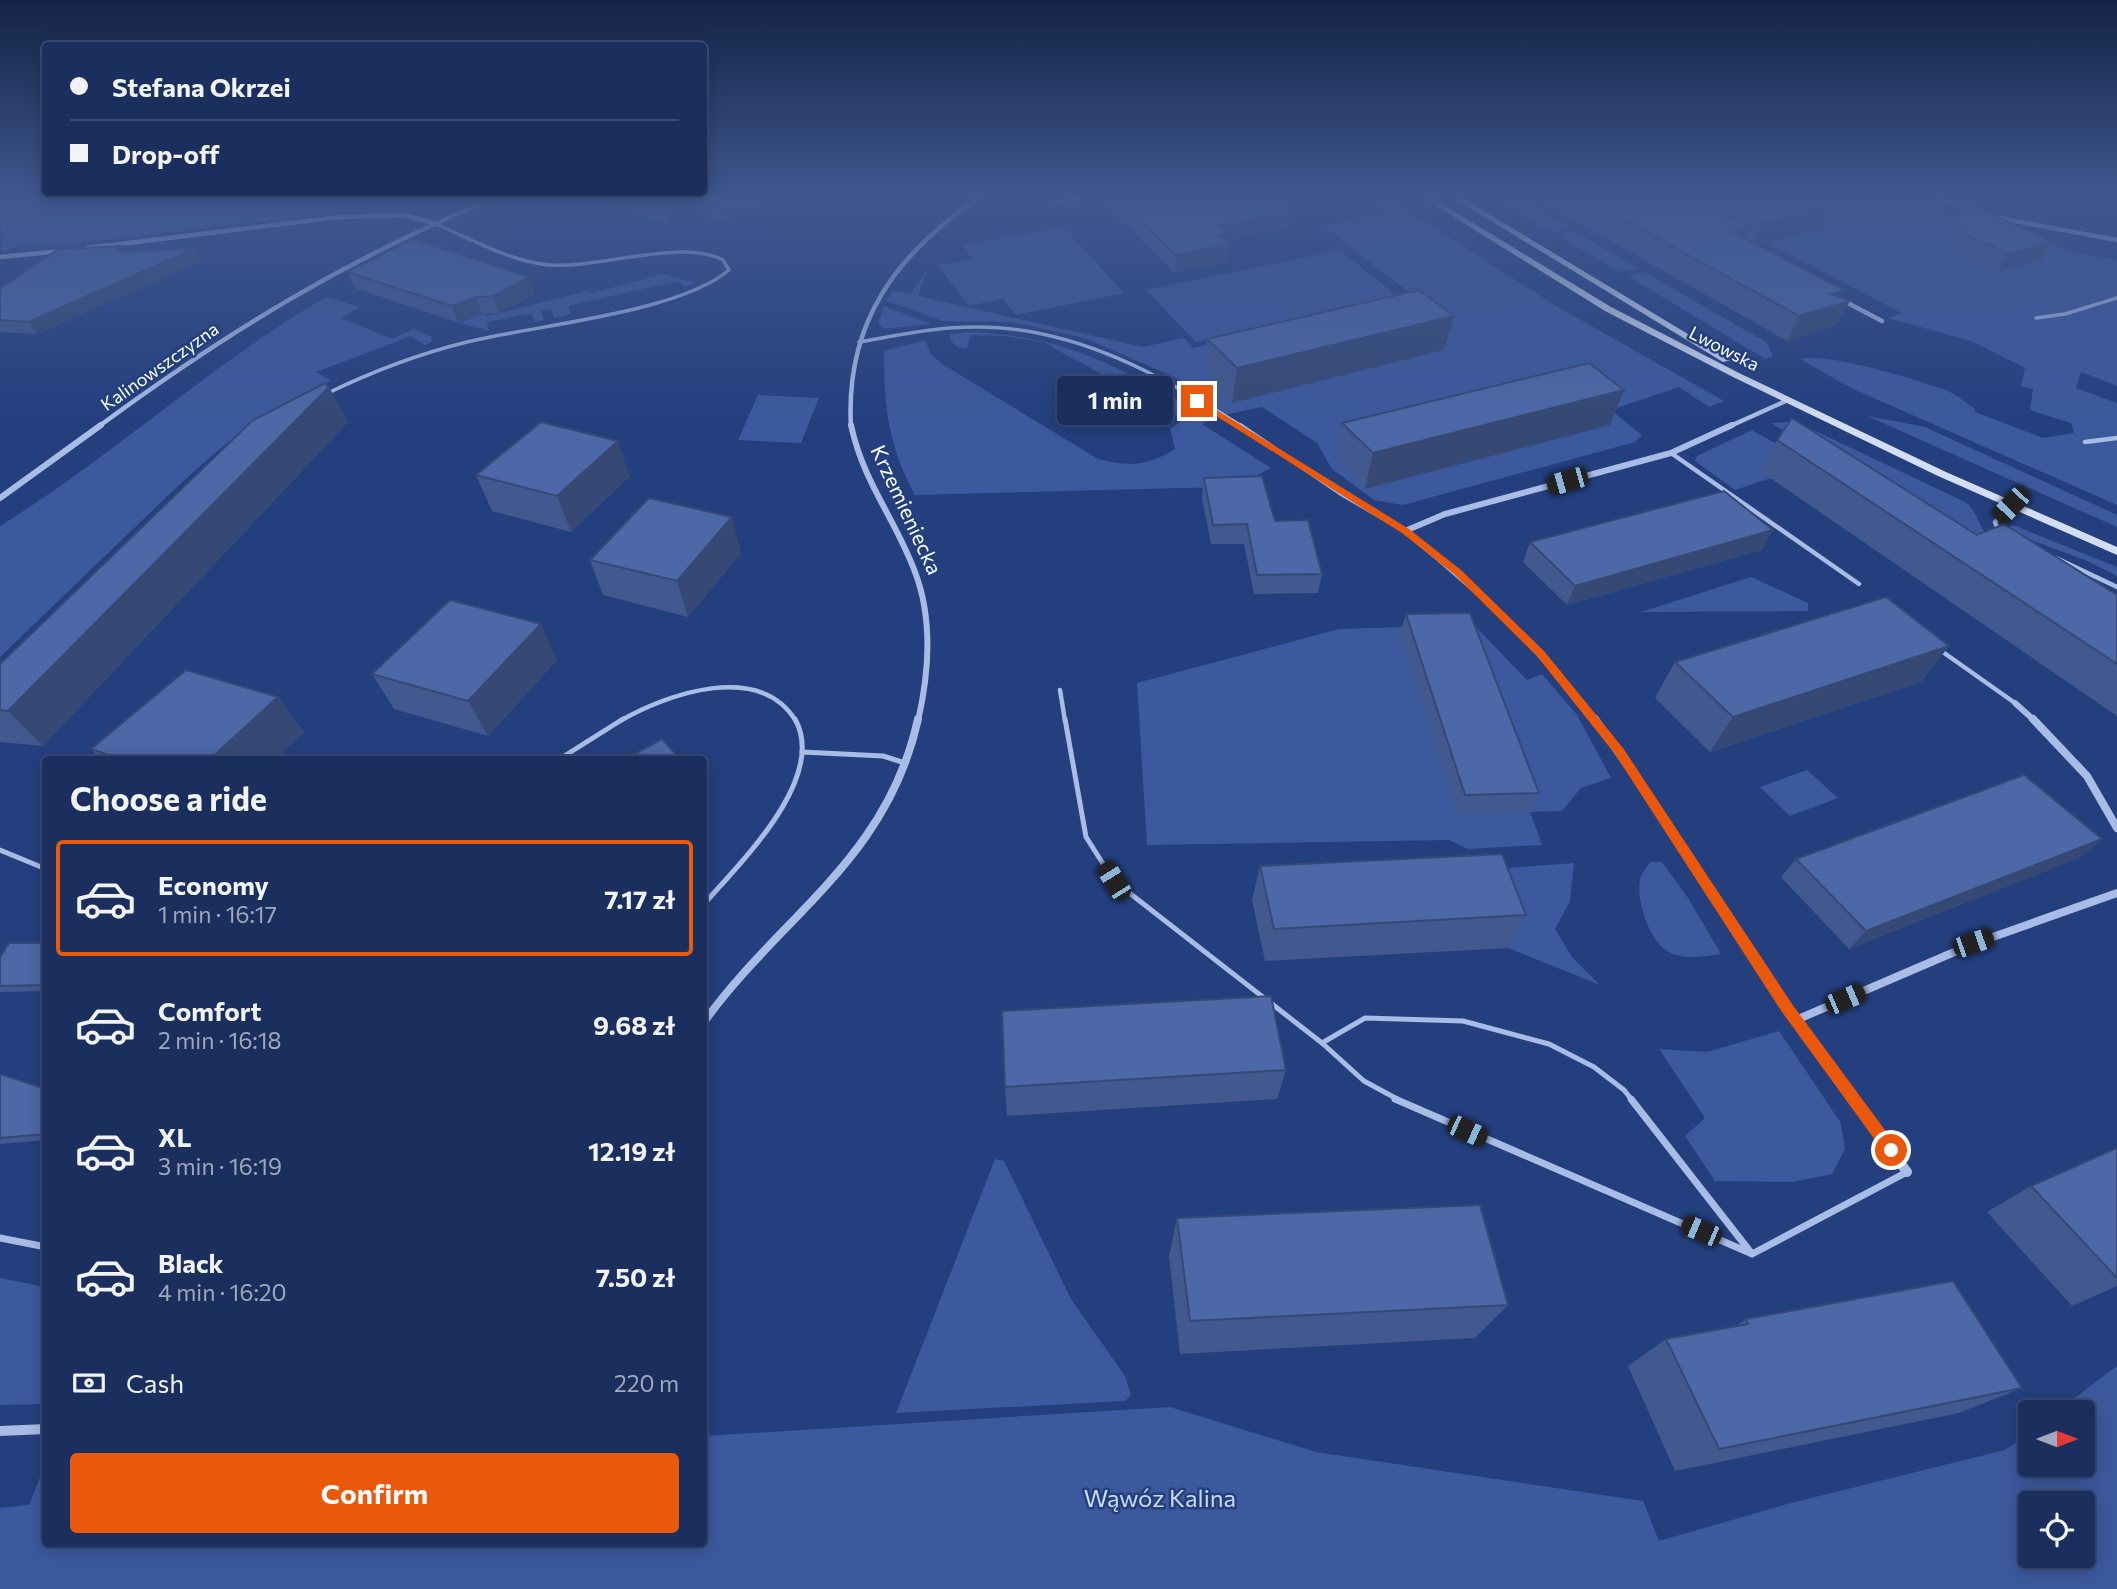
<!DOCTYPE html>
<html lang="en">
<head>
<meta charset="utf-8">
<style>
  body { margin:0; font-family:Commissioner,sans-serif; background:#283b67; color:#f1f3f6; height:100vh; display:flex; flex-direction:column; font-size:26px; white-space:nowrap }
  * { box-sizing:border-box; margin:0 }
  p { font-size:23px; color:#a0a9bc }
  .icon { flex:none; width:38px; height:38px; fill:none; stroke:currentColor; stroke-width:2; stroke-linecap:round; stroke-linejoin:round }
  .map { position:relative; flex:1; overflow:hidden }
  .panel { position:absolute; left:42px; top:756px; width:665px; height:791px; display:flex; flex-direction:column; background:#1b2f5e; border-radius:7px; box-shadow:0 4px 18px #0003,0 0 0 2px #394a73 }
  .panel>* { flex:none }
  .banner { position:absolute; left:42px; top:42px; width:665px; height:154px; border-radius:7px; box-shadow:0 4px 18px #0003,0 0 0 2px #394a73; display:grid; align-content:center; height:154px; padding:0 28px; background:#1b2f5e }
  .needle { width:46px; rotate:90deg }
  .fabs { position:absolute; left:2018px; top:1400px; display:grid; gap:14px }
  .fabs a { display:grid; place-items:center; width:77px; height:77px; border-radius:7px; background:#1b2f5e; box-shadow:0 4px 18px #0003,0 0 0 2px #394a73; font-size:35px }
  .end { position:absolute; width:32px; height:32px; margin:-16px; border:9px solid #ea580c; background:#fff; box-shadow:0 0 0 4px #fff }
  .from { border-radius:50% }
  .bubble { position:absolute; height:49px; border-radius:7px; background:#1b2f5e; box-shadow:0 4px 18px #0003,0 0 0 2px #394a73; font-size:23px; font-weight:700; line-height:49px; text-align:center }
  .car { position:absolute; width:21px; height:42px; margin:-21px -10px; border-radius:9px; box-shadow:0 0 5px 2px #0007; background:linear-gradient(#222 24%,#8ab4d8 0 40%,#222 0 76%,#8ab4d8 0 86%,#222 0) }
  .banner b { display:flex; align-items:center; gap:24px; height:66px; font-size:26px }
  .banner b+b { border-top:2px solid #394a73 }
  .banner i { width:18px; height:18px; background:#f1f3f6 }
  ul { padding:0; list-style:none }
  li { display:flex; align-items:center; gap:21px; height:116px; margin:0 14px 10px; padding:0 14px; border:4px solid transparent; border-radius:7px }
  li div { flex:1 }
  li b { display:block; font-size:26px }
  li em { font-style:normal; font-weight:700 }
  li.current { border-color:#ea580c }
  li>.icon { width:63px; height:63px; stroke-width:1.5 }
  h2 { padding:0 28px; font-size:32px; line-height:84px }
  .pay { display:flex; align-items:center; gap:18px; height:77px; padding:0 28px; font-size:26px }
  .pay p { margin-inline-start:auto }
  .action { display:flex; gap:14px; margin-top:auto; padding:14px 28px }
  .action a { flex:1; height:80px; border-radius:7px; background:#ea580c; color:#fff; font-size:28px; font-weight:700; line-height:80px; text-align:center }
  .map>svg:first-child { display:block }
  .green { fill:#3c599d; fill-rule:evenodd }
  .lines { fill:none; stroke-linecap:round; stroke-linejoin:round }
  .lane-far3 { stroke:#a9bce6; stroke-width:3.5 }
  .lane-far2 { stroke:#a9bce6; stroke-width:4.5 }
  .lane-far1 { stroke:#a9bce6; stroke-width:5 }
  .lane { stroke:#a9bce6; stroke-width:7 }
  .street-far3 { stroke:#a9bce6; stroke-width:4.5 }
  .street-far2 { stroke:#a9bce6; stroke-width:6 }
  .street-far1 { stroke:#a9bce6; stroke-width:8 }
  .street { stroke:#a9bce6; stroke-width:10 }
  .secondary { fill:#d3ddf5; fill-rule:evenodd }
  .wall { fill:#41598f }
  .shaded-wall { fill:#354974 }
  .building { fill:#4c68a6; stroke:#354974; stroke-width:2 }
  .route { fill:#ea580c }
  .labels { text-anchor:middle; stroke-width:5; stroke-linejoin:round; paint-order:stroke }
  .far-street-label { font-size:18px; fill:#fff; stroke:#243f7e }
  .street-label { font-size:21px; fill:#fff; stroke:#243f7e }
  .near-park-label { font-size:24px; fill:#ccd9f4; stroke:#243f7e }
</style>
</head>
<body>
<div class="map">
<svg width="2117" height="1589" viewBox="0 0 2117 1589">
  <rect width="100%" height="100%" fill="#243f7e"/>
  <!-- green -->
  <g class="green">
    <path d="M0,199H458L425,211L339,212L124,238L63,245L26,244L2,252Z"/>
    <path d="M1370,199H1390L1556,306L1724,401L1709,407L1679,387L1611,410L1642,435L1635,442L1403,505L1374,500L1332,469L1317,443L1262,407L1224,415L1176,378L1085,338L1012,322L943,321L887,301L892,291L911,293L928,268L918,296L1143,347L1184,338L1193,348L1419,300L1323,226L1387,212Z"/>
    <path d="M1495,199H1522L1571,227L1554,233Z"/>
    <path d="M1683,199H1920L1960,218L2019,229L2066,251L2117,260V386L2081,372L2076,388L2117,403V505L1851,388L1800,359C1829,352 1918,380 1948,391C1957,395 1966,403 1975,409V412L2043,438L2074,433L2071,423L2030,410L2033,389L2021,386L2025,368L1971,341L1888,318L1902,313Z"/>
    <path d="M1063,227L1124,293L1016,315L1003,299L969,306L938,265L972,259L962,245Z"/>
    <path d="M1576,232L1637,268L1620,272L1559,236Z"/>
    <path d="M1340,250L1398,297L1196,342L1146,290Z"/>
    <path d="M1644,272L1766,342L1773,356L1765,359L1628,276Z"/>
    <path d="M663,274L696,283L686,287L678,281L568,306L571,314L554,318L551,309L541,311L544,320L535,322L532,313L487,322L489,331L459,323L482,314L487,316L587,291L592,293Z"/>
    <path d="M326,297L360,307L341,318L392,339L413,329L431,336L432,342L425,345L411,336L316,372L331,381C252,411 191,474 131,531C87,573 44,615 0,657V526C113,456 211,364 326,297Z"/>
    <path d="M884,306L931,324L884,329L878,323Z"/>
    <path d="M971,332C1074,336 1125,373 1213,418L1202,424L1271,468L1238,485L1222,487L915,495C888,445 884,407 884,351L925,340L931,354L942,364L1098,459C1128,467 1149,466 1175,449L1170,429L1184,419L1045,343L1006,336L970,335L967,349C956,348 952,345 949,334Z"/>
    <path d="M758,395L819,398L801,443L738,440Z"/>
    <path d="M1867,416L1925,427L2117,515V527Z"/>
    <path d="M1787,422L1805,426L1965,502C1978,510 1977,528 1990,536C2026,558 2078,560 2107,592L1956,535L1771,423Z"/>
    <path d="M1752,430L1784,448L1786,473L1735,490L1695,461L1697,456Z"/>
    <path d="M2013,525L2117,567V576L2085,560L2014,534L2007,528Z"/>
    <path d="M1751,577L1808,603V611L1641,612Z"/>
    <path d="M1474,625L1527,680L1542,674L1577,715L1611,778L1581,788L1562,811L1530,812L1542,845L1468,849L1449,840L1147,845L1137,683L1339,629Z"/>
    <path d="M1807,770L1838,798L1790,816L1760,787Z"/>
    <path d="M1650,862H1662L1688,898L1721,954C1704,956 1683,961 1667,951C1649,940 1634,896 1641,876C1643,871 1648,866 1650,862Z"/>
    <path d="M1574,863L1570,901L1555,929L1572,957L1600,985L1508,948L1481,870Z"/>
    <path d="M1779,1031L1841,1123L1845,1149L1832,1174L1793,1182L1715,1181L1685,1136L1705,1118L1659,1049L1707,1052Z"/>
    <path d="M995,1159L1004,1161L1071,1299L1125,1376L1131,1395L1125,1401L896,1413Z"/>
    <path d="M0,1278L45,1287V1404L0,1405Z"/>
    <path d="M2117,1366V1589H0V1508L29,1505L45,1465L46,1544H704V1436L1170,1407L1316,1452L1643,1501L1659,1541L1791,1503L2005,1450L2030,1432V1465H2082V1412H2056ZM2030,1503H2082V1556H2030Z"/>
  </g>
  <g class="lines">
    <!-- lane-far3 -->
    <g class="lane-far3">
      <path d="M1050,204L1080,199"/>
      <path d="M2036,318L2065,314L2117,298"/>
      <path d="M859,342C899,335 940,326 981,327C1078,328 1164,377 1243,427"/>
      <path d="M326,394C371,372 418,354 467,342C536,325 678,313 729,270L723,260C681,238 600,269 549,265C508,261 470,238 433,223"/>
    </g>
    <!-- lane-far2 -->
    <g class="lane-far2">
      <path d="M1240,425L1340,493L1405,531"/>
      <path d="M2085,442L2117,438"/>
      <path d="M1671,453L1859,584"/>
      <path d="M1999,532L1995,522L2011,505"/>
      <path d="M2056,558L2117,587"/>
      <path d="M1940,650L2015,703"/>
      <path d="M1060,690L1065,721"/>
      <path d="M620,721C667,694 759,661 796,721"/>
    </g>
    <!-- lane-far1 -->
    <g class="lane-far1">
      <path d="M1065,719L1086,837L1114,881L1322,1043L1365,1018L1463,1021L1549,1044L1594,1067L1624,1090L1632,1100"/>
      <path d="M802,752L883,756L905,763"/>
      <path d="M558,760L623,719"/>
      <path d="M0,850L46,869"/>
      <path d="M704,904C740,863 828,778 795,719"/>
      <path d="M1322,1043L1364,1081L1399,1100"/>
    </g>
    <!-- lane -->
    <g class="lane">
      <path d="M1395,1099L1750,1253"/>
      <path d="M1631,1099L1752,1254L1907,1172"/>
      <path d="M0,1238L46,1247"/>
    </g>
    <!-- street-far3 -->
    <g class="street-far3">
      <path d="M1939,199L1965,209"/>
      <path d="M1993,217L2117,240"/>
      <path d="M87,248L339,217L405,215L433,223"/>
      <path d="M0,257L62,251"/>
      <path d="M1842,300L1882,321"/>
      <path d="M98,427C223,335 350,256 494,199"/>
      <path d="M851,427C845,324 895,255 977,199"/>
      <path d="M1728,427L1788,400"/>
    </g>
    <!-- street-far2 -->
    <g class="street-far2">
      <path d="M851,425C863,482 896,520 915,572C933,619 929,673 918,721"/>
      <path d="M0,498L101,425"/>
      <path d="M2015,703L2035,721"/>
      <path d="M1596,721C1541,649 1476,587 1405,531L1445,514L1671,453L1732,425"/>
    </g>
    <!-- street-far1 -->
    <g class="street-far1">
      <path d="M1595,719L1654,803L1776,991L1854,1100"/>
      <path d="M2033,719L2087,776L2117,828"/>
      <path d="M1796,1020L1973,944L2117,893"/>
      <path d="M704,1022C781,915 887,860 918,719"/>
    </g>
    <!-- street -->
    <g class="street">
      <path d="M1853,1099L1907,1172"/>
      <path d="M0,1431L46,1429"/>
    </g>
    <!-- secondary -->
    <g class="secondary">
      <path d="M1425,199H1434L1611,307L1739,373L1946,472L2117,547V555L1938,476L1733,377L1605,311Z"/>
      <path d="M1455,199H1464L1731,360L1723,362Z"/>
    </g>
  </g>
  <!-- wall -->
  <g class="wall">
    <path d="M602,199H768L724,221L665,200L670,225Z"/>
    <path d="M1107,199H1288L1285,203L1292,227L1226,241L1228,262L1175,273L1107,206Z"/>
    <path d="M1537,199H1818L1820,229L1759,246L1844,290L1841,297L1836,325L1787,341Z"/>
    <path d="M1961,200L2052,242L2041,260L1997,272L1947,247L1951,217Z"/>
    <path d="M122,246L126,252L201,261L37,334L0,332V289Z"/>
    <path d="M347,272L535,294L499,313L482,314L459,323L355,288Z"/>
    <path d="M1454,316L1444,350L1232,403L1204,373L1207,339Z"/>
    <path d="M329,387L348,422L43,746L0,742V664Z"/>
    <path d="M1624,390L1610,425L1365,489L1335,458L1342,423Z"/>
    <path d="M1777,440L1977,535L2117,595V716L1760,471Z"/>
    <path d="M476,475L630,476L571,532L492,511Z"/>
    <path d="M1204,478L1275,521L1322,574L1318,593L1254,594L1244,544H1211L1202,498Z"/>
    <path d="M1530,542L1762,550L1567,605L1523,562Z"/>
    <path d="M741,553L688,617L603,595L590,560Z"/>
    <path d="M1406,614L1539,793L1529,812L1457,814L1400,634Z"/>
    <path d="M1949,646L1921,682L1710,752L1655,698L1675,662Z"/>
    <path d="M557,660L488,736L394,709L372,674Z"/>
    <path d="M278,697L304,732L275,760H101L91,749Z"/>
    <path d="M2081,857L1849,949L1781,877L1796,859Z"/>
    <path d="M1260,866L1526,915L1508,948L1265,961L1252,900Z"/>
    <path d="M46,943V991L0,992V955Z"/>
    <path d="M1286,1070L1277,1099L1007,1116L1005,1087Z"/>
    <path d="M0,1074L46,1089V1140L0,1144Z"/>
    <path d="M2117,1148V1286L2072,1306L1987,1212L2031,1186Z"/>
    <path d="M1177,1218L1508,1305L1475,1338L1180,1354L1169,1256Z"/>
    <path d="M1746,1319L2022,1388L1959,1413L1675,1471L1628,1366L1666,1339L1736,1326Z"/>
  </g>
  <!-- shaded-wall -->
  <g class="shaded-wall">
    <path d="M664,199L665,200L670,225Z"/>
    <path d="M719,199H768L724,221Z"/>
    <path d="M1278,199H1288L1276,214L1294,210L1292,227L1226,241L1230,244L1228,262L1175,273L1176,255L1218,226Z"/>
    <path d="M1832,205L1820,229L1752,247L1763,224Z"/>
    <path d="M1749,227L1738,251L1732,232Z"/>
    <path d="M2052,242L2041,260L1997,272L2008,254Z"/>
    <path d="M122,246L129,258L117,252Z"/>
    <path d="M194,249L201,261L37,334L28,322Z"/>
    <path d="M529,277L535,294L499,313L493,296Z"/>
    <path d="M1844,290L1837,305L1850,301L1836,325L1787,341L1799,316L1831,294Z"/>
    <path d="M476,297L482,314L459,323L452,306Z"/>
    <path d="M1454,316L1444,350L1232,403L1237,368Z"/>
    <path d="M329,387L348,422L43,746L8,711Z"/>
    <path d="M1624,390L1610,425L1365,489L1373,453Z"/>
    <path d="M618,441L630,476L571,532L557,496Z"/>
    <path d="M732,517L741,553L688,617L677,581Z"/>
    <path d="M1773,530L1762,550L1567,605L1575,586Z"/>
    <path d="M541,624L557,660L488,736L468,701Z"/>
    <path d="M1949,646L1921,682L1710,752L1733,717Z"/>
    <path d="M278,697L304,732L275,760H209Z"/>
    <path d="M2102,839L2081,857L1849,949L1866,931Z"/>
  </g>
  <!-- building -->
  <g class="building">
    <path d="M652,199H664L665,204Z"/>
    <path d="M1117,199H1280L1294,210L1218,226L1227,233L1219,235L1230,244L1176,255Z"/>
    <path d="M1586,199H1692L1749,227L1732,232L1844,290L1831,294L1850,301L1799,316Z"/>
    <path d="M1713,199H1818L1832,205L1763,224Z"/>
    <path d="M1961,200L2052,242L2008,254L1957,230Z"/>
    <path d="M412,239L529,277L493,296L476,297L452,306L347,272Z"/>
    <path d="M122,246L117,252L194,249L28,322L0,320V289L58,249Z"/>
    <path d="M1419,290L1454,316L1237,368L1207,339Z"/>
    <path d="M1589,363L1624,390L1373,453L1342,423Z"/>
    <path d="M325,383L329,387L8,711L0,710V664L252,421Z"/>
    <path d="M1792,418L1977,535L2004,524L2117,595V664L1777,440Z"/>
    <path d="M541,422L618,441L557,496L476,475Z"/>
    <path d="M1262,476L1275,521L1308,520L1322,574L1257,575L1247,524L1213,525L1204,478Z"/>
    <path d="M1724,491L1773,530L1575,586L1530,542Z"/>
    <path d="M649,498L732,517L677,581L590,560Z"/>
    <path d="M1886,597L1949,646L1733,717L1675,662Z"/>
    <path d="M450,600L541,624L468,701L372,674Z"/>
    <path d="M1470,613L1539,793L1465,795L1406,614Z"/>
    <path d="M186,670L278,697L209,760H123L91,749Z"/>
    <path d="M662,739L681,760H624Z"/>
    <path d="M2024,775L2102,839L1866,931L1796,859Z"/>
    <path d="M1502,854L1526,915L1274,929L1260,866Z"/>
    <path d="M9,943H46V985L0,986V955L1,956Z"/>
    <path d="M1271,996L1286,1070L1005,1087L1002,1011Z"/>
    <path d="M0,1074L46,1089V1134L0,1138Z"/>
    <path d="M2117,1148V1278L2031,1186Z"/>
    <path d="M1480,1205L1508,1305L1190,1321L1177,1218Z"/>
    <path d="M1953,1281L2022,1388L1719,1449L1666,1339L1748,1324L1746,1319Z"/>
  </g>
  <!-- sky -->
  <linearGradient id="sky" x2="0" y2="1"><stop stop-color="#142345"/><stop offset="0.47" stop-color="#3f588f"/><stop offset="1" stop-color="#3f588f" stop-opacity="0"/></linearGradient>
  <rect width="2117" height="421" fill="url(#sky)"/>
  <!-- route -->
  <path class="route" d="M1197,398L1409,529L1461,570L1544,651L1623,748L1792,1004L1896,1145V1155H1886L1782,1012L1615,754L1537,656L1454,574L1402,533L1194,402Z"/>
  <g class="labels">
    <!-- far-street labels -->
    <g class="far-street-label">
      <text transform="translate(1724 349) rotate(27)" y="6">Lwowska</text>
      <text transform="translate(160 367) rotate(-35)" y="6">Kalinowszczyzna</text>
    </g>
    <!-- street labels -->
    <g class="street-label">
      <text transform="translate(906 510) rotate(65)" y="7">Krzemieniecka</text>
    </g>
    <!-- near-park labels -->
    <g class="near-park-label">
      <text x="1160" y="1507">Wąwóz Kalina</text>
    </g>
  </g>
</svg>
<div class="fabs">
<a><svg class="needle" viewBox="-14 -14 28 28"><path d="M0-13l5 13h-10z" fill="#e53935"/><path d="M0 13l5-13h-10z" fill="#a0a9bc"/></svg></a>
<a><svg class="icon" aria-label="locate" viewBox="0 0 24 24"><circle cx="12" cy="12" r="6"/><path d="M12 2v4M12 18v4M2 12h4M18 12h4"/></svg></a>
</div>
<i class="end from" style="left:1891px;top:1150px"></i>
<i class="end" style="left:1197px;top:401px"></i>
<div class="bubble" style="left:1057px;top:376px;width:116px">1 min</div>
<i class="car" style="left:1567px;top:481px;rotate:254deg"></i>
<i class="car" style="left:2011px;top:505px;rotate:224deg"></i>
<i class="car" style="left:1114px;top:881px;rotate:328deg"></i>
<i class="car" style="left:1973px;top:943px;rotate:71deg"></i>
<i class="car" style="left:1845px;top:999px;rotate:67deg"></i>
<i class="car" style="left:1467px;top:1131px;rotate:115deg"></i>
<i class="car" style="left:1701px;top:1231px;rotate:293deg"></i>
<div class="banner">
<b><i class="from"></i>Stefana Okrzei</b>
<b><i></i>Drop-off</b>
</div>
<section class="panel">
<h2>Choose a ride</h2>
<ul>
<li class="current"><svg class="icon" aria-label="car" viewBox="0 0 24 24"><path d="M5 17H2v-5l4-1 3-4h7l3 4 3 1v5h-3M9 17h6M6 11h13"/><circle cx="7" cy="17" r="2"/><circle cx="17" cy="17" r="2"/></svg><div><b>Economy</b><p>1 min · 16:17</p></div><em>7.17 zł</em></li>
<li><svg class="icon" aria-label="car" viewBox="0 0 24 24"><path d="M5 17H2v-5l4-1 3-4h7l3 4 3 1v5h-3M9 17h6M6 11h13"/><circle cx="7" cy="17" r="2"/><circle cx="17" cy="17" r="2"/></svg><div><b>Comfort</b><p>2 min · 16:18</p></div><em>9.68 zł</em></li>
<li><svg class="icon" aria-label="car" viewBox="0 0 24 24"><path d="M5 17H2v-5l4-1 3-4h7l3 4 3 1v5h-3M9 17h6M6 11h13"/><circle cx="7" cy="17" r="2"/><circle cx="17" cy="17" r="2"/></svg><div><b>XL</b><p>3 min · 16:19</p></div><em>12.19 zł</em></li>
<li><svg class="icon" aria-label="car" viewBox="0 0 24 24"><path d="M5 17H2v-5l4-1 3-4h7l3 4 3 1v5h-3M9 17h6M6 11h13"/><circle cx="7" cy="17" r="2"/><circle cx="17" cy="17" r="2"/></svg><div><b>Black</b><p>4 min · 16:20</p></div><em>7.50 zł</em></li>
</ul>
<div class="pay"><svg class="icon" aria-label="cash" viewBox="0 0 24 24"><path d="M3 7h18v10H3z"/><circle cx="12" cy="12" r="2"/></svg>Cash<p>220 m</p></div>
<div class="action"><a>Confirm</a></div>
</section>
</div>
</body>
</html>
